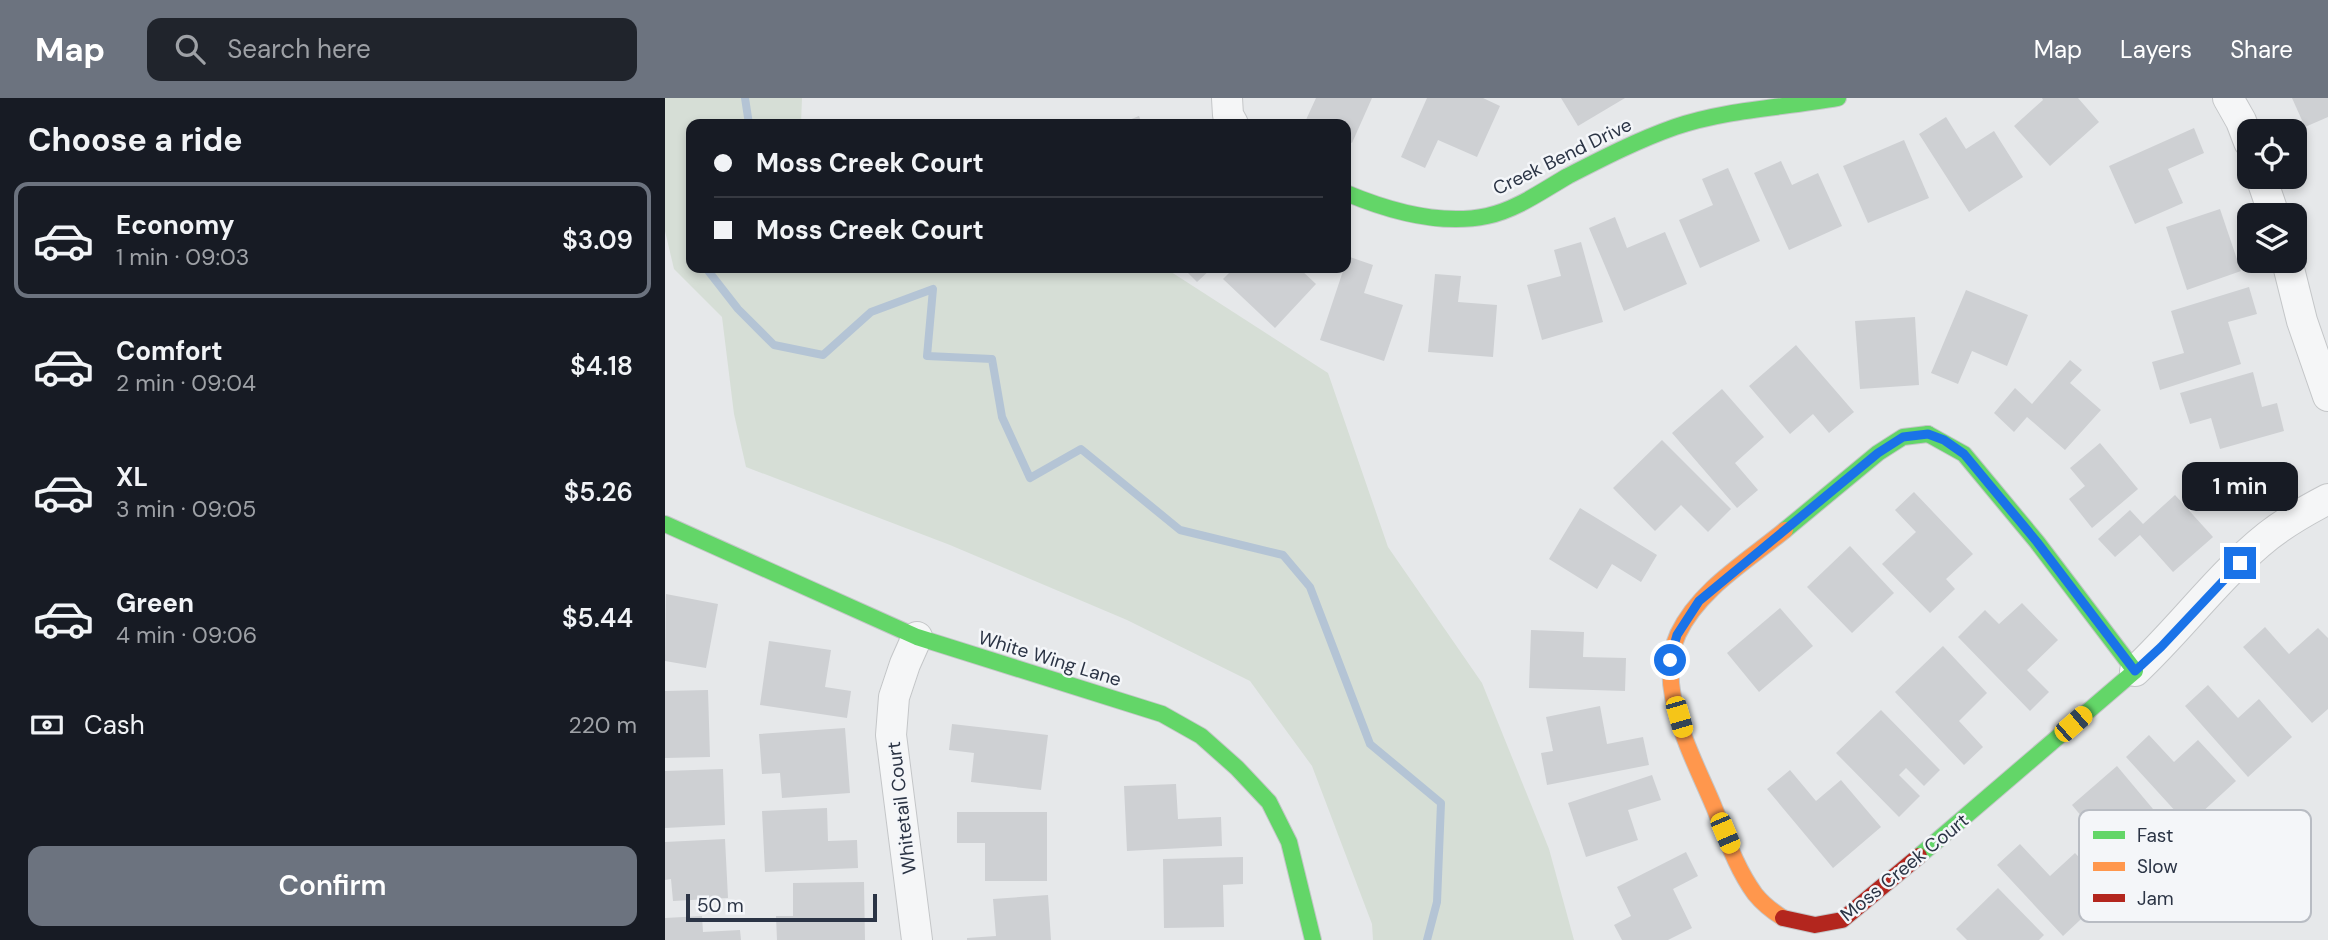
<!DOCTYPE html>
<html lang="en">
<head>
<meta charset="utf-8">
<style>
  body { margin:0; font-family:"DM Sans",sans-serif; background:#20242c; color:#f1f3f6; height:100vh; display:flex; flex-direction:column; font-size:26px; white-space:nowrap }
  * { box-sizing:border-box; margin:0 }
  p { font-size:23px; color:#9ea1a6 }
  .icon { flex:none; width:38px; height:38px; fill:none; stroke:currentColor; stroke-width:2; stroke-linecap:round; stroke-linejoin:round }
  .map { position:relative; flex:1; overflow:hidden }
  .sheet { display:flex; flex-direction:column; background:#171b24; width:665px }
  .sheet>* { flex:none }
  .hud { position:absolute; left:21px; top:21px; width:665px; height:154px; border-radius:14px; box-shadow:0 4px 10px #0003; display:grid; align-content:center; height:154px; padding:0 28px; background:#171b24 }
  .controls { position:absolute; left:1572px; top:21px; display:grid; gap:14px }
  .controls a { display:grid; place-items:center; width:70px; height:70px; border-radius:14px; background:#171b24; box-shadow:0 4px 10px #0003; font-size:35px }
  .scale { position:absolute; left:21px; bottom:18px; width:191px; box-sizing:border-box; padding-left:7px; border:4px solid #2b3445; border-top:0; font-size:19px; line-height:24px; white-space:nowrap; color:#2b3445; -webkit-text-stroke:5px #f4f6f9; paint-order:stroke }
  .end { position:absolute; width:32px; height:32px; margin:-16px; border:9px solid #1a73e8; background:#fff; box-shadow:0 0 0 4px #fff }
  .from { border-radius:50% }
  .bubble { position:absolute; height:49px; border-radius:14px; background:#171b24; box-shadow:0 4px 10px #0003; font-size:23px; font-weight:600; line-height:49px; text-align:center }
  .car { position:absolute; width:21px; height:42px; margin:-21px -10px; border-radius:9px; box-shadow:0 0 5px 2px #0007; background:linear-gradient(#f5c518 24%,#345 0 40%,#f5c518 0 76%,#345 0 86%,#f5c518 0) }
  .hud b { display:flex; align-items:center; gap:24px; height:66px; font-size:26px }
  .hud b+b { border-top:2px solid #363941 }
  .hud i { width:18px; height:18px; background:#f1f3f6 }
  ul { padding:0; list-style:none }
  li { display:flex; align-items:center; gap:21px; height:116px; margin:0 14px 10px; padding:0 14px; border:4px solid transparent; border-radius:14px }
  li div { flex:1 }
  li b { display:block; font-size:26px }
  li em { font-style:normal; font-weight:600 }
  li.on { border-color:#6c737f }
  li>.icon { width:63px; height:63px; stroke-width:1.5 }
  h2 { padding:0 28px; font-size:32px; line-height:84px }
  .pay { display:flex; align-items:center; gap:18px; height:77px; padding:0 28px; font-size:26px }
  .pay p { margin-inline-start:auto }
  .cta { display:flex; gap:14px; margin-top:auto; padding:14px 28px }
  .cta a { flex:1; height:80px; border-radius:14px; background:#6c737f; color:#fff; font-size:28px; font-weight:600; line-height:80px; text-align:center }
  header { display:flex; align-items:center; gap:42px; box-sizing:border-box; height:98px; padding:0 35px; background:#6c737f; color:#fff }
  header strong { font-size:33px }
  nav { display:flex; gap:38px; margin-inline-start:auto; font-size:24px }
  .search { width:490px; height:63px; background:#20242c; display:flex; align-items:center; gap:18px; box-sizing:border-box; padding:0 24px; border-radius:14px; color:#9ea1a6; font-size:26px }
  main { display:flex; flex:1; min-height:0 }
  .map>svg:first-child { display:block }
  .green { fill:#d6ded6 }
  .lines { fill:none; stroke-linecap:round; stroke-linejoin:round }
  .stream { stroke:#b4c4d5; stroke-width:8 }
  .building { fill:#ced0d3 }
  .street-casing { stroke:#c4c6c8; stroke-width:32 }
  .fast-casing { stroke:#c4c6c8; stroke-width:18 }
  .slow-casing { stroke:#c4c6c8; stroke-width:18 }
  .jam-casing { stroke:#c4c6c8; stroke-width:18 }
  .street { stroke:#f5f6f7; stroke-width:30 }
  .fast { stroke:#63d668; stroke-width:16 }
  .slow { stroke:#ff974d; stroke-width:16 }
  .jam { stroke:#b3261e; stroke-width:16 }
  .route { stroke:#1a73e8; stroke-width:9 }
  .labels { text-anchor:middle; stroke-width:5; stroke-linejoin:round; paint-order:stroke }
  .street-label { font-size:19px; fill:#2b3445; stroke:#f4f6f9 }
  .key { fill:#f4f6f9; stroke:#b8bcc3; stroke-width:2 }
  .key-label { font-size:19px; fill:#2b3445 }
</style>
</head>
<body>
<header>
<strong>Map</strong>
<div class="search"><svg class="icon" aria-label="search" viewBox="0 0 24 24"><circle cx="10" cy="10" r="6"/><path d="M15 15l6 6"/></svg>Search here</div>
<nav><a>Map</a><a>Layers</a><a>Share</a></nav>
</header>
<main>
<section class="sheet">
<h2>Choose a ride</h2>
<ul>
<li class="on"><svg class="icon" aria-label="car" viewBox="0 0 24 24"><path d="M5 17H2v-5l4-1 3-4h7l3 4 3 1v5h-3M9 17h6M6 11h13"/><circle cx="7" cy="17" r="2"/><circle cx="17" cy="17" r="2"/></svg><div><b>Economy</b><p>1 min · 09:03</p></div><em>$3.09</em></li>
<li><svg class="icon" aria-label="car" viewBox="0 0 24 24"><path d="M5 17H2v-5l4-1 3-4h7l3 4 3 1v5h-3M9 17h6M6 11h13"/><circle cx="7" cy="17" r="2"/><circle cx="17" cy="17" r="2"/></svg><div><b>Comfort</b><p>2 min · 09:04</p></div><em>$4.18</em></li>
<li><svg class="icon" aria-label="car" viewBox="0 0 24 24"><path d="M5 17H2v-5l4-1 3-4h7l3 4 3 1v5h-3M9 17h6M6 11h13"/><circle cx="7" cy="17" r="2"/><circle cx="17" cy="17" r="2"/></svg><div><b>XL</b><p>3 min · 09:05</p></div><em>$5.26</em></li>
<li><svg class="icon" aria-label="car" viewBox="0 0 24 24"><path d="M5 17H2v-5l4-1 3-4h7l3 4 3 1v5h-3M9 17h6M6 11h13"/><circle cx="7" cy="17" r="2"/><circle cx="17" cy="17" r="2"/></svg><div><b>Green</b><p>4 min · 09:06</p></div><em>$5.44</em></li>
</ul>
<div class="pay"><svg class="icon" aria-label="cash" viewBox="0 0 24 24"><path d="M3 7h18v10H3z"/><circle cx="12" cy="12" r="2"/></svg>Cash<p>220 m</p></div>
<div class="cta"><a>Confirm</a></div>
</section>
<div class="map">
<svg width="1663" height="842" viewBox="0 0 1663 842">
  <rect width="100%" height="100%" fill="#e6e8ea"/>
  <!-- green -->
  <path class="green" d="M0,0H137L136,26H26V170H500L663,275L723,449L817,585L884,751L909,842H708L707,826L647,668L585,583L462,522L285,447L81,369L69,316L57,219L9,171L0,133Z"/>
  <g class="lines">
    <!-- stream -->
    <g class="stream">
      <path d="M80,0L84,26"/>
      <path d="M41,170L73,211L109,247L158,257L206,214L268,191L262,258L327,261L337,319L365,380L416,351L515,432L618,457L645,489L705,646L776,705L772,804L762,842"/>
    </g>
  </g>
  <!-- building -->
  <g class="building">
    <path d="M651,0H707L687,45L681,42V26H645L640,24Z"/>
    <path d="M762,0H818L835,8L812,59L773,42L760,70L736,59Z"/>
    <path d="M896,0H960L913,28Z"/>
    <path d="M1377,0H1413L1434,24L1385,68L1349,28L1378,2Z"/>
    <path d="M1627,0H1663V19L1640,29Z"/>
    <path d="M474,18L477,26H454Z"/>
    <path d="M1281,19L1301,51L1329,33L1358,79L1304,114L1254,36Z"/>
    <path d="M1529,30L1539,55L1503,71L1518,105L1470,126L1444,68Z"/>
    <path d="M1239,42L1264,100L1203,125L1178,68Z"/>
    <path d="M1116,63L1127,87L1153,75L1177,128L1124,152L1089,75Z"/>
    <path d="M1063,70L1095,143L1035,170L1014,122L1048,107L1037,81Z"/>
    <path d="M1555,111L1576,173L1522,192L1501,129Z"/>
    <path d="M950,119L962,150L1000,134L1022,186L959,213L924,130Z"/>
    <path d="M916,144L938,224L877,242L862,187L896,178L889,152Z"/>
    <path d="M682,158L708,167L699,195L738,207L719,263L655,242L679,170H681Z"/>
    <path d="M518,170H547L532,184Z"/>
    <path d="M569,170H634L651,186L610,230L558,181Z"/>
    <path d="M770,176L796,178L793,204L832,207L828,259L763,254Z"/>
    <path d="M1584,189L1592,216L1563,224L1576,266L1495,292L1487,264L1519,255L1506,213Z"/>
    <path d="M1301,192L1363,217L1342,268L1307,253L1293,286L1266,275Z"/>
    <path d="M1250,219L1254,287L1195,291L1190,223Z"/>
    <path d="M1131,247L1189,314L1164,335L1148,316L1125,336L1084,288Z"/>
    <path d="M1405,262L1417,272L1405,285L1436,312L1400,352L1362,319L1349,334L1329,315L1350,290L1367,306Z"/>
    <path d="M1588,274L1597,309L1612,305L1619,333L1555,351L1546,320L1525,326L1515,295Z"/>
    <path d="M1057,291L1099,339L1070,365L1093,392L1072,410L1007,335Z"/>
    <path d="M997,342L1066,411L1043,434L1016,407L990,433L948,390Z"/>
    <path d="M1435,345L1473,391L1427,430L1404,401L1420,388L1405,370Z"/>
    <path d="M1249,394L1308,456L1281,481L1290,491L1265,515L1217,466L1251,434L1230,412Z"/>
    <path d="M1510,397L1548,439L1508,474L1475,437L1450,459L1433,441L1465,412L1478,426Z"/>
    <path d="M915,410L992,457L976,484L947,466L932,491L884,461Z"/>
    <path d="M1185,448L1229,495L1187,535L1142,489Z"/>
    <path d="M1,496L53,506L41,570L0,563Z"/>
    <path d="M1357,505L1393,542L1362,572L1384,594L1365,613L1293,539L1320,512L1334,526Z"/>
    <path d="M1115,510L1148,548L1094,594L1062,555Z"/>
    <path d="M1600,529L1624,556L1653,530L1663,540V611L1647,625L1578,549Z"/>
    <path d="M866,532L919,534L918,559L961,560L960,593L864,590Z"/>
    <path d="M104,543L166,552L160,589L186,593L182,620L95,607Z"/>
    <path d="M1278,548L1322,595L1294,623L1318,649L1299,667L1230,594Z"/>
    <path d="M1543,587L1573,620L1594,601L1627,639L1583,679L1520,608Z"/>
    <path d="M43,592L45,659L0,660V593Z"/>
    <path d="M935,608L942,646L978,639L984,667L882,687L876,655L888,653L881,619Z"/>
    <path d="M1216,612L1275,672L1259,688L1241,670L1234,677L1255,698L1234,719L1171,655Z"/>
    <path d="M287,626L383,637L376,692L306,684L309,655L284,652Z"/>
    <path d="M180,630L185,695L117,700L115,675L97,676L94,636Z"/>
    <path d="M1484,637L1509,664L1533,642L1571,683L1523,727L1461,659Z"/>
    <path d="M1452,668L1498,723L1453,762L1407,707Z"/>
    <path d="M58,671L60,727L0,730V673Z"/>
    <path d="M1125,672L1151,703L1176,682L1216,729L1168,770L1102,691Z"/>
    <path d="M987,677L996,702L963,712L973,742L921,759L903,705Z"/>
    <path d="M511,686L513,721L556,719L557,748L462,753L459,688Z"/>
    <path d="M162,710L163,743L192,742L193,770L100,774L97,713Z"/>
    <path d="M292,714H382V783H320V745H292Z"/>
    <path d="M60,741L63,800L8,803L6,781L0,782V744Z"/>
    <path d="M1355,746L1385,778L1410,755L1446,793L1398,838L1332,767Z"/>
    <path d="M1021,754L1033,778L1008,791L1027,830L1003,842H957L949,827L966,818L952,789Z"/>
    <path d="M578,759V786L558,787L559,829L499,830L498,761Z"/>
    <path d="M199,784L200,842H112L111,818H128V785Z"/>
    <path d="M1333,790L1379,837L1374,842H1302L1291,831Z"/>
    <path d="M383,797L386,842H302V840L331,838L328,801Z"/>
    <path d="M37,818L38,834L75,832L76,842H0V820Z"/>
  </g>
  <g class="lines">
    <!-- street casing -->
    <g class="street-casing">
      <g id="street">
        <path d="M562,0L563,17L568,26"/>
        <path d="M1563,0L1576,23L1584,44"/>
        <path d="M1596,79L1609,117"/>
        <path d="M1622,163L1637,223L1663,298"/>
        <path d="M1470,573C1516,530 1554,477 1603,438C1622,423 1642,412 1663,401"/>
        <path d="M252,842L226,637L229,599L240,566L252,539"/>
      </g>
    </g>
    <!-- fast casing -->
    <g class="fast-casing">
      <g id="fast">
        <path d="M681,95C724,113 775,128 822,118C851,112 877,93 903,78C938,60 973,42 1010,29C1063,11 1118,10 1173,0"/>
        <path d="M0,426L252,539L497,616L536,638L572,670L604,704L624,744L648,842"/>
        <path d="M1120,432L1213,355L1238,339L1263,336"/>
        <path d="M1254,758L1470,573L1372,444L1299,356L1263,336"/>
      </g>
    </g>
    <!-- slow casing -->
    <g class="slow-casing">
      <path id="slow" d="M1118,820C1107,813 1098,806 1090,796C1071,770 1061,739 1049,709C1034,673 1015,638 1008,599C1004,578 1004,556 1013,536C1034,491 1084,462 1120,432"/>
    </g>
    <!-- jam casing -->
    <g class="jam-casing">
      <path id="jam" d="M1118,820L1150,827L1177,822L1254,758"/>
    </g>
    <!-- street -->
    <use href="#street" class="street"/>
    <!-- fast -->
    <use href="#fast" class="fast"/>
    <!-- slow -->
    <use href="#slow" class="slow"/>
    <!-- jam -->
    <use href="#jam" class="jam"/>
  </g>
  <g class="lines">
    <!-- route -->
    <path class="route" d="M1005,562L1012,537L1034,503L1213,355L1238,339L1263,336L1279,342L1299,356L1372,444L1470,573L1496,549L1575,465"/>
  </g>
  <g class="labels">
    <!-- street labels -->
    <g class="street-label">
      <text transform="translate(897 58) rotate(-26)" y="7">Creek Bend Drive</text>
      <text transform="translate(385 560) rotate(17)" y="7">White Wing Lane</text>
      <text transform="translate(236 710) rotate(-97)" y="7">Whitetail Court</text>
      <text transform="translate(1239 769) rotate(-39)" y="7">Moss Creek Court</text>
    </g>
  </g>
  <!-- legend -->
  <rect x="1414" y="712" width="232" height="112" rx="10" class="key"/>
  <rect x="1428" y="733" width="32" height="8" fill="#63d668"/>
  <rect x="1428" y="764" width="32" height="9" fill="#ff974d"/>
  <rect x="1428" y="796" width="32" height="8" fill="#b3261e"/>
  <g class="key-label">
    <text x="1472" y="744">Fast</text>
    <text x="1472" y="775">Slow</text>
    <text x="1472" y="807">Jam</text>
  </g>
</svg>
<div class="controls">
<a><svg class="icon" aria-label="locate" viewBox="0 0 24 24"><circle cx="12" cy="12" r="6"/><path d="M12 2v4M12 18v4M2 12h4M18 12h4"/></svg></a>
<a><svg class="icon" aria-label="layers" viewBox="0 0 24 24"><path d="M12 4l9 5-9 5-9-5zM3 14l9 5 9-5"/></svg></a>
</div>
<div class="scale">50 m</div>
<i class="end from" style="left:1005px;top:562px"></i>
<i class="end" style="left:1575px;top:465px"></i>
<div class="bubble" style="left:1517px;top:364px;width:116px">1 min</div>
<i class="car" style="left:1014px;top:619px;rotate:164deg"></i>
<i class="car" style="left:1408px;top:626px;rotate:49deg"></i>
<i class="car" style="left:1060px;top:735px;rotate:157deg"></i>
<div class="hud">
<b><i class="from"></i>Moss Creek Court</b>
<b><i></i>Moss Creek Court</b>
</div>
</div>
</main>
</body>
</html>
